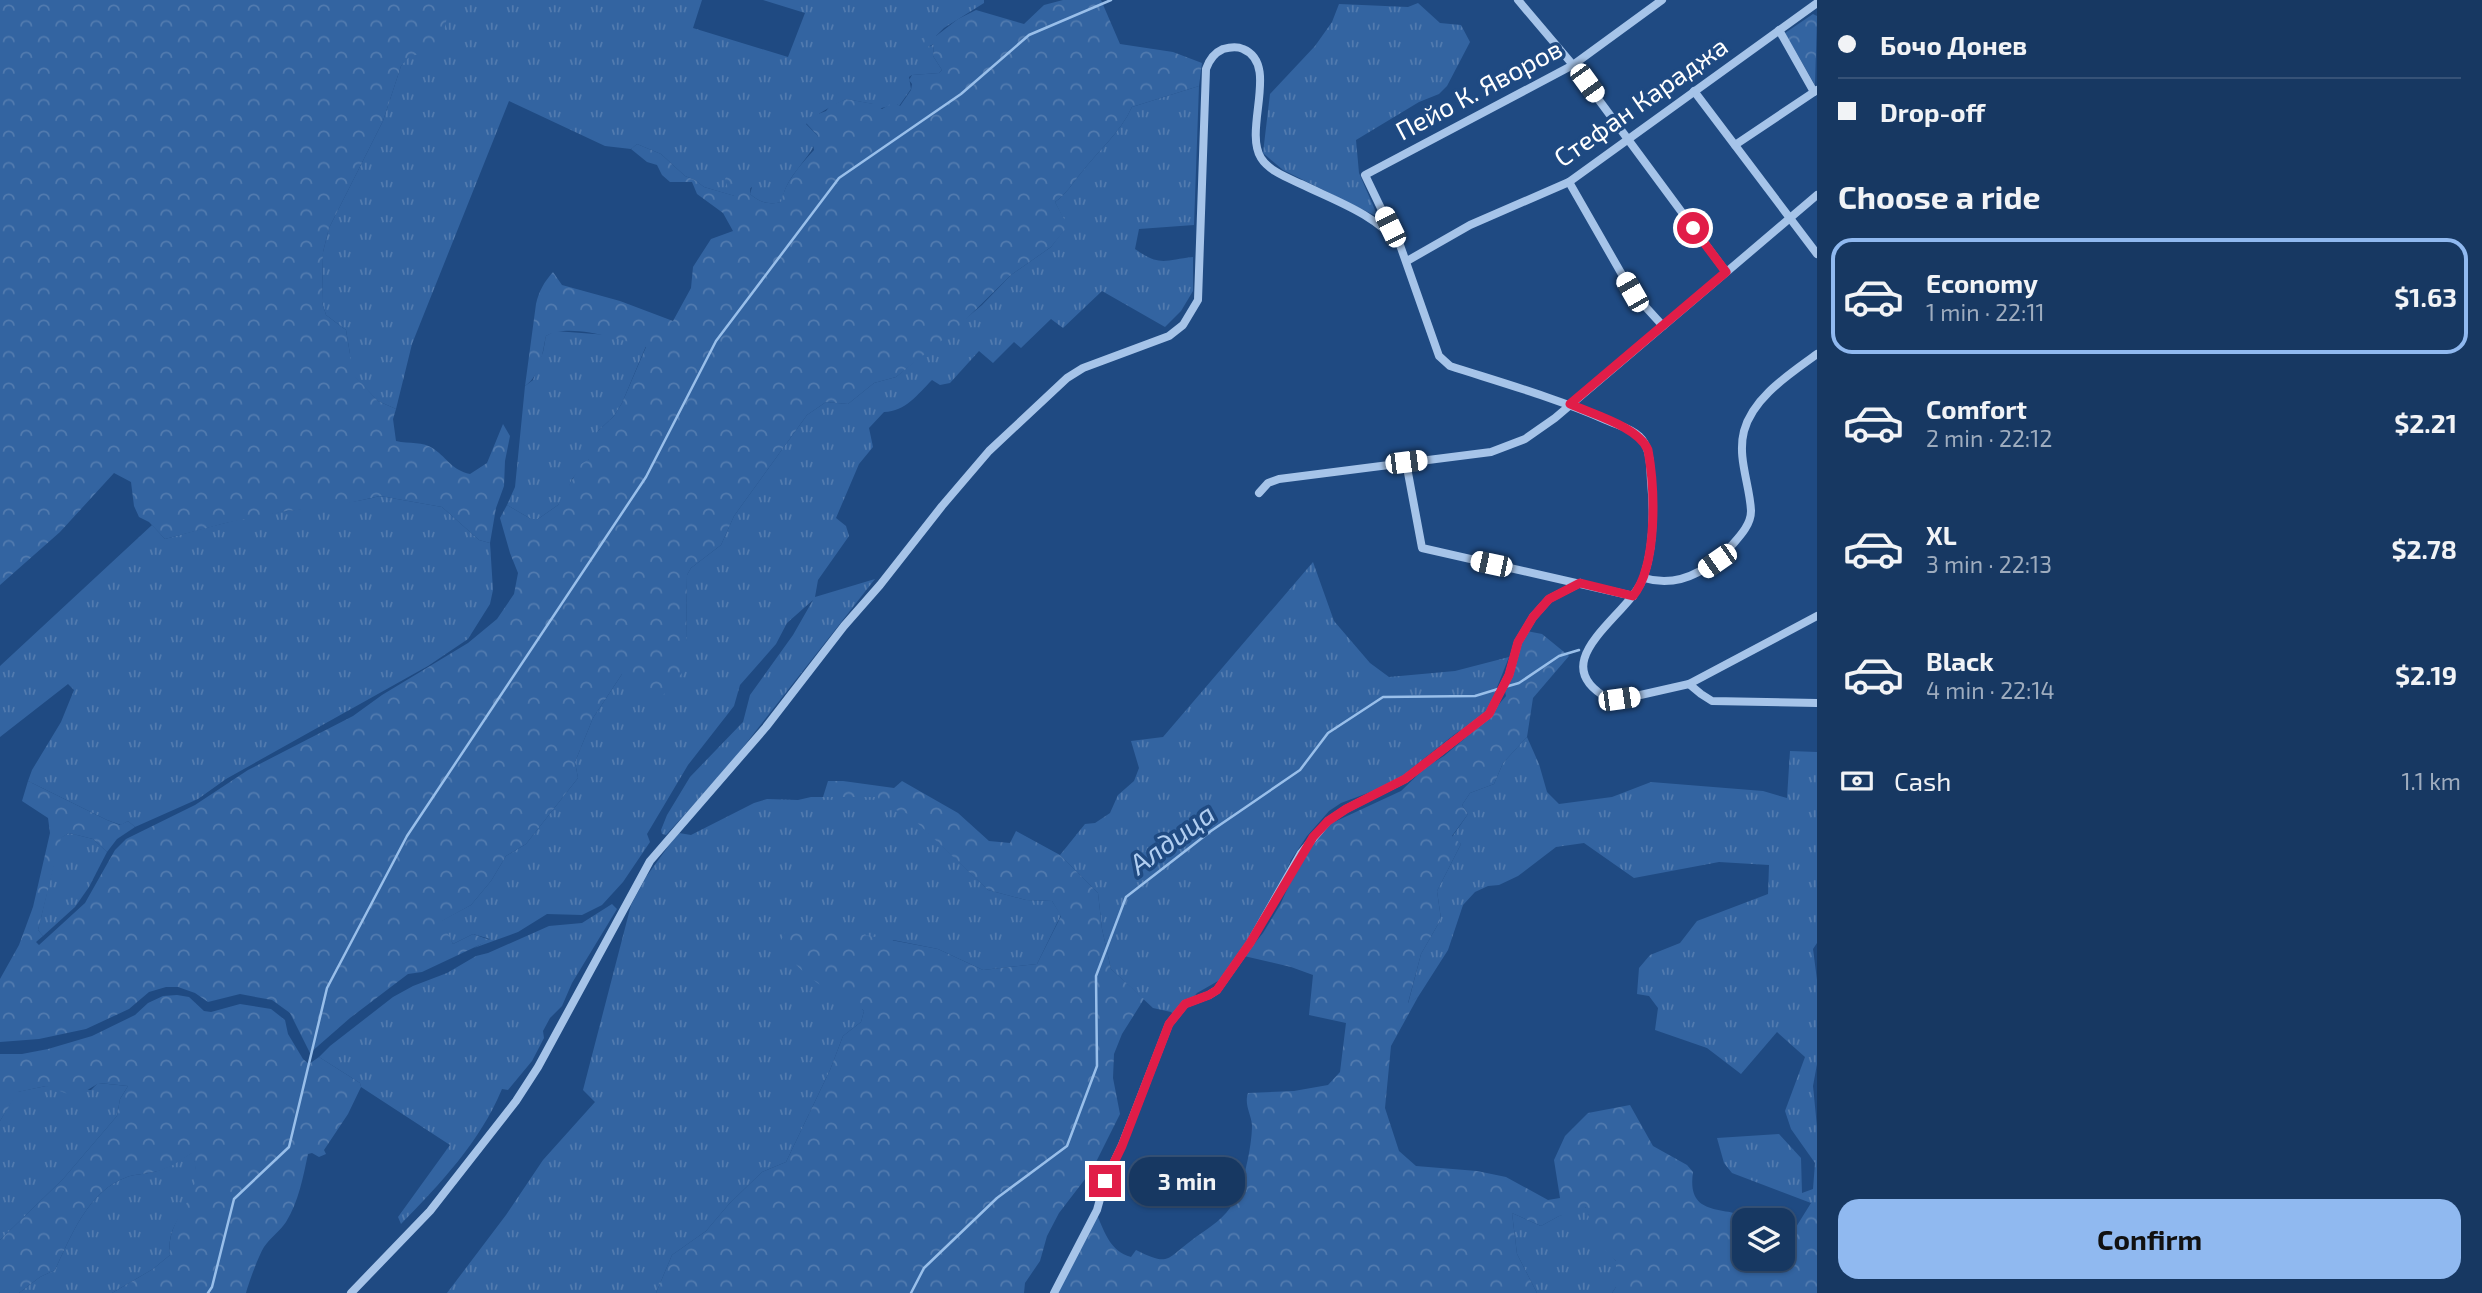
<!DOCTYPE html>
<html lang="en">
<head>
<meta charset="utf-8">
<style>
  body { margin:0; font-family:"Exo 2",sans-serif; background:#24436b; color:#f1f3f6; height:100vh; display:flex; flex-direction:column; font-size:26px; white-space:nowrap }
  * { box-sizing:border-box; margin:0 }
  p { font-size:23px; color:#9eacbe }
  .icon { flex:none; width:38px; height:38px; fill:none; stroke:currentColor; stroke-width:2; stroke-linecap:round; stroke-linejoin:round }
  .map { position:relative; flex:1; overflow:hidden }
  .drawer { display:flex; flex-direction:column; background:#173862; width:665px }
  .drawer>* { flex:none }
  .hud { display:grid; align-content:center; height:154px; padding:0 21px; background:#173862 }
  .buttons { position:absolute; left:1732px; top:1208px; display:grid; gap:14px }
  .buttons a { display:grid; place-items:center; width:63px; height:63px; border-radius:14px; background:#173862; box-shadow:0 2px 5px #0004,0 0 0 2px #365277; font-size:35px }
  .end { position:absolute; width:32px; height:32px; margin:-16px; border:9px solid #e11d48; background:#fff; box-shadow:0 0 0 4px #fff }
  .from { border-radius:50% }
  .bubble { position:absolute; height:49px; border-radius:21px; background:#173862; box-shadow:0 2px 5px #0004,0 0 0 2px #365277; font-size:23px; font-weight:700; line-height:49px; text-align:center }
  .car { position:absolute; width:21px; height:42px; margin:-21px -10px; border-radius:9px; box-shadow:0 0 5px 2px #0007; background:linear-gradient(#fff 24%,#345 0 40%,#fff 0 76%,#345 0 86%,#fff 0) }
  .hud b { display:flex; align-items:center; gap:24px; height:66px; font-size:26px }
  .hud b+b { border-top:2px solid #365277 }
  .hud i { width:18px; height:18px; background:#f1f3f6 }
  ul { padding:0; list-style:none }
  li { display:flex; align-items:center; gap:21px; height:116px; margin:0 14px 10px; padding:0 7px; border:4px solid transparent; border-radius:21px }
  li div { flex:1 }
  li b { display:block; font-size:26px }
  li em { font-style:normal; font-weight:700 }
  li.active { border-color:#90b9f0 }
  li>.icon { width:63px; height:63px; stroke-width:1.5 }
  h2 { padding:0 21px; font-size:32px; line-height:84px }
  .pay { display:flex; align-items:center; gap:18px; height:77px; padding:0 21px; font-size:26px }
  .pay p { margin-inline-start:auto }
  .button { display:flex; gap:14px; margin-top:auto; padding:14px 21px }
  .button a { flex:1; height:80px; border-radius:21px; background:#90b9f0; color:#111; font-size:28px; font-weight:700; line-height:80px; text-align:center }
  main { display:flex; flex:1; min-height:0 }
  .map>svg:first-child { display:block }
  .grass { fill:url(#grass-tufts) }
  .forest { fill:url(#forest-crowns) }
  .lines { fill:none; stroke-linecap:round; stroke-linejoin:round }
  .stream { stroke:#99bfea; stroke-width:2.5 }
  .minor { stroke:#a6c4e9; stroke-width:8 }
  .route { stroke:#e11d48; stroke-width:9 }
  .labels { text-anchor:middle; stroke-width:7; stroke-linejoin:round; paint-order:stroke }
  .street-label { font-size:26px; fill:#fff; stroke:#1f4a82 }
  .water-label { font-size:28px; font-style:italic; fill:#b1cef1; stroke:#1f4a82 }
</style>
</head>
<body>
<main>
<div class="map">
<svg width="1817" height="1293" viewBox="0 0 1817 1293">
  <defs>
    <pattern id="grass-tufts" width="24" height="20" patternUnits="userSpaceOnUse" patternTransform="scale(1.75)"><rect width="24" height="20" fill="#3364a1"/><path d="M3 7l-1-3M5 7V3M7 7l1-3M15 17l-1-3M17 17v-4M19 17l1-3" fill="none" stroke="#527baf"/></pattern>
    <pattern id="forest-crowns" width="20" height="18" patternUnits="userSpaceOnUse" patternTransform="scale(1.75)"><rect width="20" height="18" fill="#3364a1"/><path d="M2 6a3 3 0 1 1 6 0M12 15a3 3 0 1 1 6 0" fill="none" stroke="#527baf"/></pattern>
  </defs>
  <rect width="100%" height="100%" fill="#1f4a82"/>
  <!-- grass -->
  <g class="grass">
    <path d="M447,0H702L693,28L788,57L805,13L763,0H984V3L944,28L936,36L929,47L934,44L933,56L942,70L939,73L912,75L909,77L911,89L899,106L897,104L878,109L873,104L846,99C832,106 818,113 806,124L818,136C811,160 785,175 782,202C768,205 761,203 750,194L752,187L738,197L704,187L695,180L685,176L661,154L637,144L631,149L605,146L509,101L412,344L396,409L378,401L350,372V354L346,330L326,315L322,302L323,252L329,228L383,121L401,66Z"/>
    <path d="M1418,3L1440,23L1461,25L1470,42L1447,86L1439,94L1419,102L1356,140L1359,173L1378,217L1283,170L1263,153L1270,94L1315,46L1332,22L1339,4L1408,7Z"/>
    <path d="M1199,86L1194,225L1139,229L1135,249C1160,267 1165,260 1193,257V291L1181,311L1165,327L1102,291L1063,328L1051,319L1021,348L1014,342L993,363L979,351L950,383L940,385L932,380C917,395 906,411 884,412L869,428L873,447L859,464L836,518L846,526L849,536L818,580L815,597L875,579L726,769L666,835L662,834L661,830L667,815L690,777L743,722L750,695L793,635L813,600L787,623L776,644L740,685L734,706L688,765L647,834L650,842L623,882L602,905L582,915L547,914L518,932L474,948L490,939L473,934L453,944L441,921L471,905L491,881L506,856L526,844L578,778L575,762L593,718L622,674L686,643L687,575L691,568L721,545L734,516L807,415L826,402L848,404L874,383L896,377L982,305L1011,275L1051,247L1067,226L1055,202C1066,194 1072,184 1081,173C1098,151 1120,133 1132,107Z"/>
    <path d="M555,331L608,335L646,346L622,403L614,416L598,431L589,459L572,479L567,492L558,505L538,519H531L507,505L515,487L525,386L533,380L543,352L546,336Z"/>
    <path d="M380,496L442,507L479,540L490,543L493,590L490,604L468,639L428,666L226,779L198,799L135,827L128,821L121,825L107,820L28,781L32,770L61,722L74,690L68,684L0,737V666L152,525L165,539C206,528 246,516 288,511C319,506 349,504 380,496Z"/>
    <path d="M1313,562L1334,621L1370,663L1389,677L1455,671L1509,657L1490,705L1480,718L1455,734L1392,784L1341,803L1329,811L1307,836L1291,860L1273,900L1225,977L1197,993L1176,1017L1171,1012L1153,1008L1111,969L1102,929L1098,893L1060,855L1085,824L1095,823L1110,813L1118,795L1134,781L1139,768L1131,741L1163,737Z"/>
    <path d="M1527,737L1539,764L1547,792L1559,804L1612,797L1651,782L1763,791L1787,798L1790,751L1817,752V943L1813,949L1817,980V1064L1813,1086L1817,1127V1203H1811L1732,1173L1724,1163L1717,1138L1779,1134L1801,1158L1802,1193L1813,1189L1815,1163L1791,1129L1785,1111L1805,1057L1777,1032L1741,1074L1707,1048L1655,1030L1658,1008L1649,996L1637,994L1639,968L1650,955L1680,943L1697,921L1768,894L1769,865L1719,862L1634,878L1584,843L1556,847L1518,876L1499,885L1488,886L1475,892L1463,905L1448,950L1418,997L1408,1004L1421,954L1441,919L1437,891L1461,844L1452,837L1468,814L1462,805L1470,793L1494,784L1503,763Z"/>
    <path d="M811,797H878L908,813L988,890L1026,900L1052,901L1061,915L1037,964L983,970L938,949L893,940L862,1009L864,1011L861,1022L843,1036L830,1070L786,1162L762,1172L729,1204L706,1231L672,1255L656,1293H447L506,1215L543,1160L595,1102L583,1090L631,905L646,877L675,837L679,833L691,835L754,803L767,799L798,800Z"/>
    <path d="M69,833L93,839L107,852L89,887L75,907L43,936L38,930L60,838Z"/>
    <path d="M612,904L617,909L572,983L562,1006L550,1018L543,1031L544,1038L532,1061L508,1090L502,1089C480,1142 440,1184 401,1224L398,1217L450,1145L361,1087L360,1083L319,1057L330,1046L393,997L413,986L447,973L476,956L488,953L549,926L582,923Z"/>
    <path d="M98,1083L128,1086L120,1099L117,1116L63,1179L0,1240V1121L17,1092L46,1086L91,1090Z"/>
    <path d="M193,1152C195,1163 198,1174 195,1185C189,1213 166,1222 170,1255L153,1269L112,1293H19L40,1277L55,1270C71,1236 88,1191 127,1177C135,1174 145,1174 154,1172C170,1168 179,1160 193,1152Z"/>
    <path d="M1587,1207L1589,1217L1604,1246L1616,1261V1287L1612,1293H1537L1517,1254L1512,1213L1541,1226L1559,1216Z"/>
  </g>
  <!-- forest -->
  <g class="forest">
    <path d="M0,0H451L438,57L431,52L410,56L401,66L383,121L329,228L323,252L322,302L326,315L346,330L350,354L351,372L378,401L396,409L393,419L396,441C409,444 423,441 434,449C448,459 452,470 470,474L487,463L503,424L510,436L505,461L504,486L496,508L490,543L479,540L442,507L380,496L331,507L287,511L226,523L165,539L149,522L139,517L134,506L131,482L114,473L60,532L0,585Z"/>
    <path d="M1063,0H1101L1120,44L1173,52L1202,63L1199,86L1132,107C1120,133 1098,151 1081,173C1072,184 1066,194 1055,202L1068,226L1051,247L1011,275L955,330L896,377L874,383L848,404L826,402L807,415L734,516L721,545L691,568L687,575L686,644L682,673L660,699L622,674L593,718L575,762L578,778L526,844L506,856L491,881L471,905L442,921L453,944L473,934L490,940L422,972L408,974L350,1018L310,1053L290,1013L272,1000L240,994L208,1002L195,993L178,987H166L149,992L129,1009L86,1029L39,1039L0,1042V979L19,945L33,907L50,833L48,818L22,801L28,781L107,820L120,825L128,821L135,827L117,839L107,852L93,839L69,833L61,838L38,930L43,936L36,942L39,945L85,903L115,850L126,839L195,805L248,770L353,716L382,695L468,643L497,619L514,594L518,573L510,553L500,518L507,505L531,519H538L558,505L581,464L589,459L587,449L598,431L614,416L622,403L646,347C620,340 570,322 546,336C542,354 541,375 525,386L536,304C539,291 544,282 553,272L562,285L620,301L673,321L691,288L693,267L711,239L733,231L723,213L697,194L692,182H670L662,175L657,165L647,162L631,149L637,144L661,154L685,176L695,180L704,187L735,196L728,188L725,179L729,171L740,172L751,176L750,194C761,203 768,205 781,202C785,182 800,165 814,150L813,144L818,136L806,123L810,117L826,111L830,106L846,99L874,104L882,109L894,102L900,106L911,90L912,84L909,80L912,75L939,73L942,70L933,56L934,44L923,49L919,45L921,39L926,36L925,33L930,31L936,36L958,19L976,10L1024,24L1044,5Z"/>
    <path d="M1813,14L1817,16L1815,85L1785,33Z"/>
    <path d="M1522,630L1542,634L1569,656L1533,698L1527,737L1503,763L1494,784L1470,793L1462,805L1468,814L1452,836L1461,844L1437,891L1441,919L1421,954L1408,1003L1418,997L1391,1046L1385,1108L1399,1151L1416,1166L1477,1171L1506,1177L1548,1200L1560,1198L1554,1160L1565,1136L1588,1113L1630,1105L1653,1146L1687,1165L1693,1172C1686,1220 1727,1204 1753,1220H1745V1258H1783V1248L1811,1203H1817V1293H1612L1616,1287V1261L1584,1227L1589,1217L1586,1207L1582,1212L1559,1216L1541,1226L1512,1213L1517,1254L1537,1293H1056L1097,1215C1105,1233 1110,1251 1131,1257L1136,1250C1170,1267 1166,1259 1192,1240C1205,1230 1220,1222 1230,1208C1243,1190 1252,1147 1252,1125C1251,1113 1244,1105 1248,1093L1294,1091L1328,1085L1340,1072L1346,1023L1309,1015L1313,975L1291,967L1244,956L1263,933L1280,905L1301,859L1314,840L1332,823L1401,791L1426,767L1444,756L1483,723L1506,696L1505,691Z"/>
    <path d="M828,781H843L894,788L902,781L958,813L989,841L1010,843L1016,831L1060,855L1098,893L1102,929L1111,969L1144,999L1122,1034L1114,1054L1113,1078L1120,1114L1092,1170L1059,1213L1047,1236L1040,1261L1025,1283L1024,1293H656L672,1255L706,1231L729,1204L762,1172L786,1162L830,1070L843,1036L861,1022L864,1011L862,1009C831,993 796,974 780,942L787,929L823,927L938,949L983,970L1037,964L1061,916L1052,901L1026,900L988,890L908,814L878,804V797H823Z"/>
    <path d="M177,995L189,997L204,1011L211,1012L240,1004L271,1009L285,1020L288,1034L303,1059L309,1064L319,1057L360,1083L361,1087L348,1114L324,1150L326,1154L319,1157L312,1153L308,1154C303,1177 299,1201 286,1222C280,1231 270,1238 264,1247C258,1257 249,1282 246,1293H112L153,1269L170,1255C165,1212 208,1201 192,1153C179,1161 169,1169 154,1172C145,1174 135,1174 127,1177C88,1191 71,1236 55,1270L40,1277L19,1293H0V1240L63,1179L117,1116L120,1099L128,1086L99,1083L76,1097L46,1086L18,1092L0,1121V1054H22L48,1049L92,1036L135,1015L148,1003L163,996Z"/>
  </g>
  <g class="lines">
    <!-- stream -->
    <g class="stream">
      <path d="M1505,687L1519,683L1559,656L1579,650"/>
      <path d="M208,1293L212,1287L234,1199L289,1147L327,988L407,836L646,477L716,341L839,178L961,94L1029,35L1111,0"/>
      <path d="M911,1293L924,1268L997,1198L1067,1146L1097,1066L1096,976L1126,897L1211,831L1300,770L1328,733L1383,697L1475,696L1498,689"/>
    </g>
    <!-- minor -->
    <g class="minor">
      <path d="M1518,0L1573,65L1726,272"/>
      <path d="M1779,30L1814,92"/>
      <path d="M1694,91L1817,254"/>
      <path d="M1735,145L1817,90"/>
      <path d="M1569,182L1632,292L1663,326"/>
      <path d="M1390,232V227L1365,175L1573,65L1662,0"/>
      <path d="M1407,261L1470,225L1569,182L1817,3"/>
      <path d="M1406,462L1422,548L1633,596"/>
      <path d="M1259,493L1268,483L1279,479L1491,452L1525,439L1555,418L1817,195"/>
      <path d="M1644,578C1680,589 1710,569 1733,544C1741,535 1751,524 1751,511C1750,485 1737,458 1744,431C1753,397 1790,374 1817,354"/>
      <path d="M1689,684L1701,694L1712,701L1817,703"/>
      <path d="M351,1293L430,1211L516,1101L538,1067L650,861L766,727L844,626L880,585L942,506L989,451L1067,378L1083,368L1169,336L1183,325L1198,300L1206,69C1209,60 1214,53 1223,49C1230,47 1237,46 1243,49C1280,64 1243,129 1261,158C1269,171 1288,178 1301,184C1336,201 1375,214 1400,245L1439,356L1450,366C1503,383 1556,398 1606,420C1617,425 1631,428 1639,436C1651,447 1650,466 1651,481C1654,513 1654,546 1644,576C1632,615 1539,661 1609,699L1636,696L1689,684L1817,616"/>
      <path d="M1054,1293L1097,1210L1105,1181L1122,1145L1169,1024L1185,1004L1209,995L1217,990L1250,943L1301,853L1328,821L1346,809L1405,779L1489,714L1509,675L1518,642L1533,617L1549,599L1580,583"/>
    </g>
  </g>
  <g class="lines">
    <!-- route -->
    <path class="route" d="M1105,1181L1122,1146L1169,1024L1185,1004L1209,995L1217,990L1250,943L1313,837L1328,821L1346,809L1405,779L1489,714L1509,675L1518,642L1533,617L1549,599L1580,583L1633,596C1658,565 1655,488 1648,450C1639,427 1592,414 1570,404L1726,272L1693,228"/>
  </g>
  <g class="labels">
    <!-- street labels -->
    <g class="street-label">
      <text transform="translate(1479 90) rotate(-28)" y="9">Пейо К. Яворов</text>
      <text transform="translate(1641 102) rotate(-35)" y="9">Стефан Караджа</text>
    </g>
    <!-- water labels -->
    <g class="water-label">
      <text transform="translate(1172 839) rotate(-36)" y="10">Алдица</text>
    </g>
  </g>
</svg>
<div class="buttons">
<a><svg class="icon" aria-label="layers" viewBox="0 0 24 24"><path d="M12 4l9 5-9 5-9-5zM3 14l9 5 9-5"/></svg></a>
</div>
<i class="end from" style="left:1693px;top:228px"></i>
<i class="end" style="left:1105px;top:1181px"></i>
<div class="bubble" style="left:1129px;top:1157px;width:116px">3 min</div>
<i class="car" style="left:1587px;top:83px;rotate:144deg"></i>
<i class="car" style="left:1390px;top:227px;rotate:334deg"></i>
<i class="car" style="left:1632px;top:292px;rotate:330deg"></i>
<i class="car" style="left:1406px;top:462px;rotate:83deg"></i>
<i class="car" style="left:1717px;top:561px;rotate:235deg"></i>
<i class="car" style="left:1491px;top:564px;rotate:282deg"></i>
<i class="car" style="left:1619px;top:699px;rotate:82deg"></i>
</div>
<section class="drawer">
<div class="hud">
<b><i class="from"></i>Бочо Донев</b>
<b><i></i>Drop-off</b>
</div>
<h2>Choose a ride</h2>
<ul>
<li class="active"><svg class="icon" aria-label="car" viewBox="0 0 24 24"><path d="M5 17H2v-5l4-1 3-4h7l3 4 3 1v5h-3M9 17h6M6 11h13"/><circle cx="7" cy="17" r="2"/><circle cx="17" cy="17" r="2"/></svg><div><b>Economy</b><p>1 min · 22:11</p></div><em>$1.63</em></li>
<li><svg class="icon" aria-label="car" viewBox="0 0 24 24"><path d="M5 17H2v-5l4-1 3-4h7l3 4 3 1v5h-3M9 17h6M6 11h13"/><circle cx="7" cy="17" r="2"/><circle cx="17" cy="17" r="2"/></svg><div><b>Comfort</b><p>2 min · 22:12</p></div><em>$2.21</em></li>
<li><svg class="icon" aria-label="car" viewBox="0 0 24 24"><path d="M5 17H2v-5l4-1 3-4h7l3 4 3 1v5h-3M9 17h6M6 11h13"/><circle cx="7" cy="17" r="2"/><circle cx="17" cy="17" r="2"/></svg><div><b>XL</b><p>3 min · 22:13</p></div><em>$2.78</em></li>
<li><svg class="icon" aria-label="car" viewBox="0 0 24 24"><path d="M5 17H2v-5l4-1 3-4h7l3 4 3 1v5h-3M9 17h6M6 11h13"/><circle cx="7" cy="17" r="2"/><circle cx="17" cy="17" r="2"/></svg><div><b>Black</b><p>4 min · 22:14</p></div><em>$2.19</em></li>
</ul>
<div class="pay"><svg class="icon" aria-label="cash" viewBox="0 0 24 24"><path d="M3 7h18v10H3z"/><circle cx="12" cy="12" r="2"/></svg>Cash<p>1.1 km</p></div>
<div class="button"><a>Confirm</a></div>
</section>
</main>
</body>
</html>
